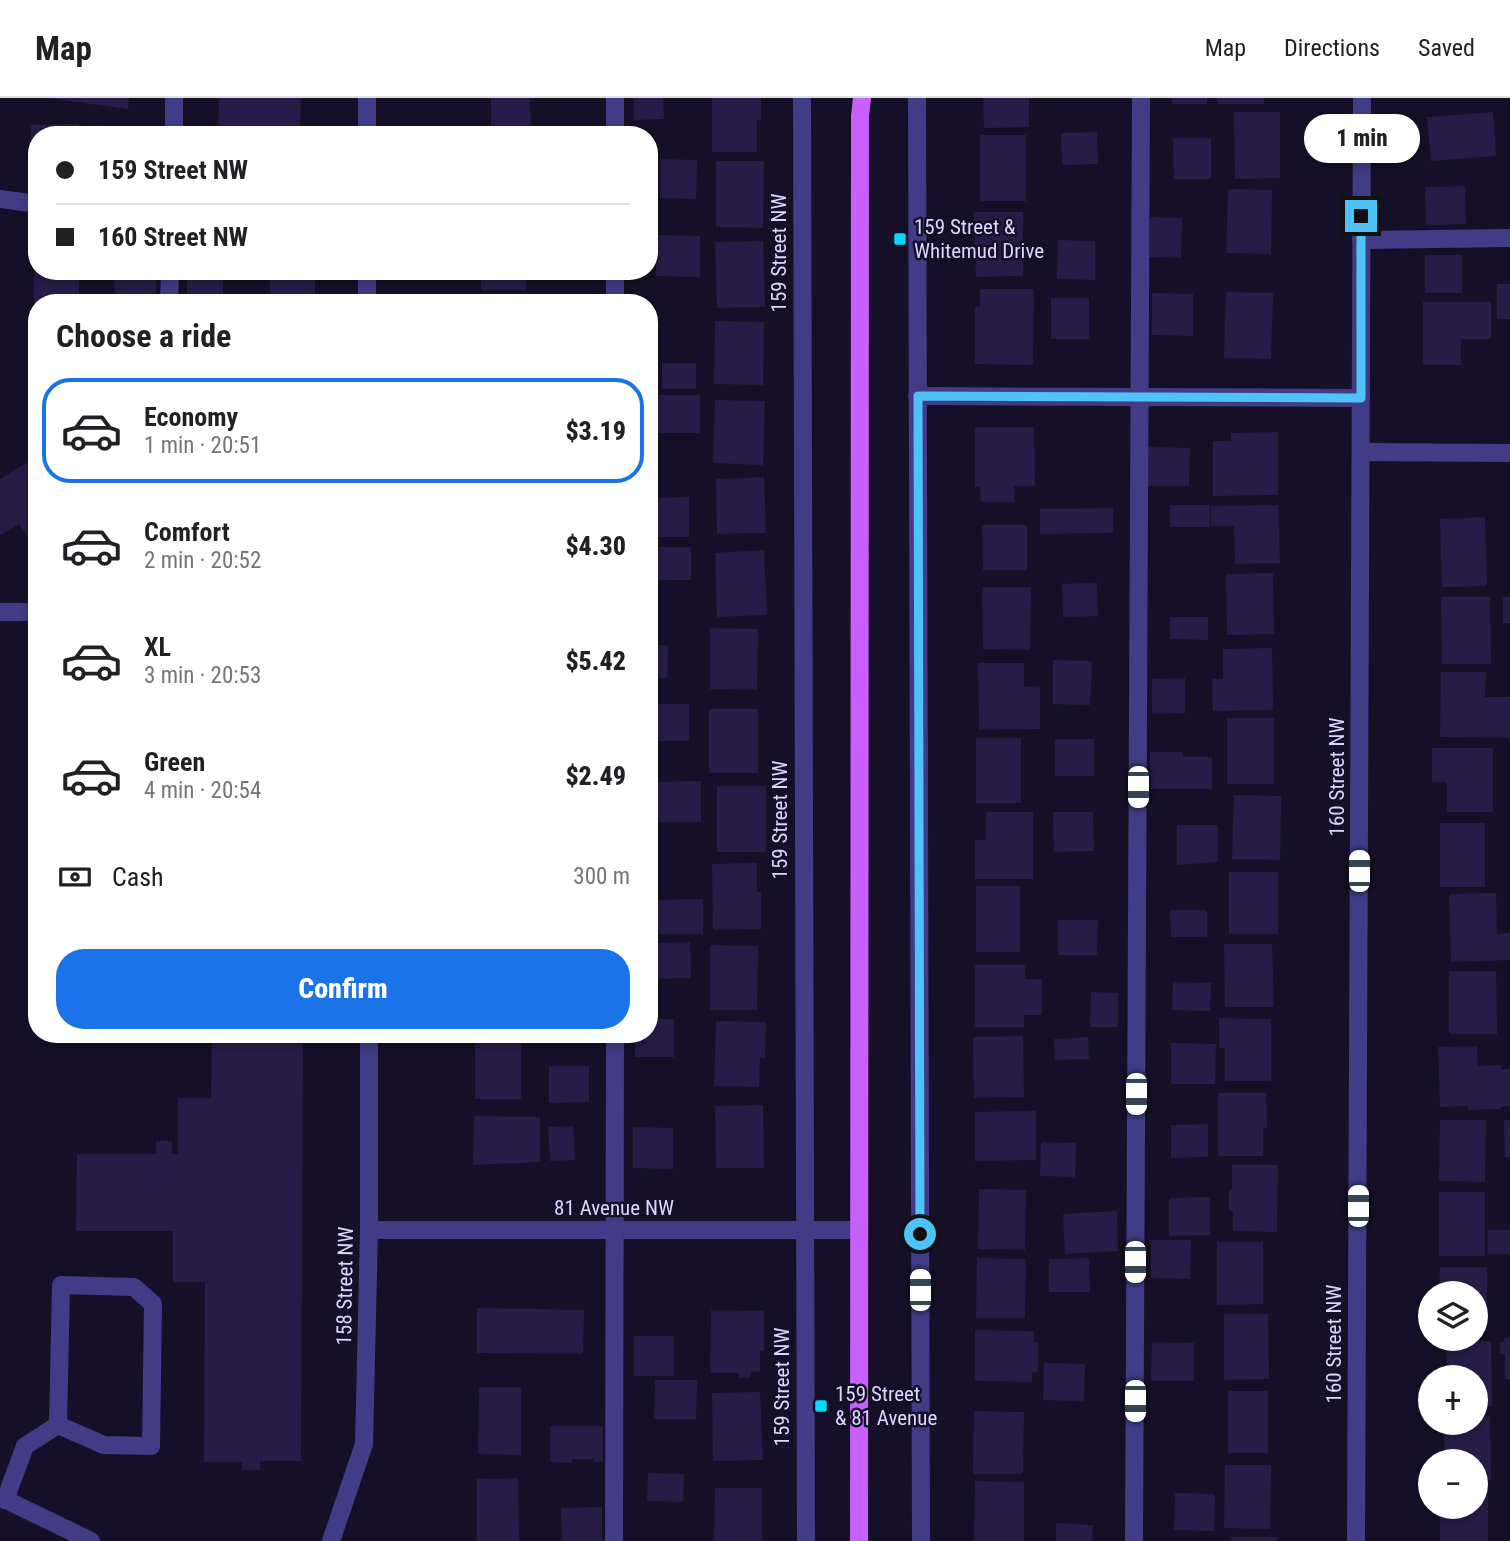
<!DOCTYPE html>
<html lang="en">
<head>
<meta charset="utf-8">
<style>
  body { margin:0; font-family:"Roboto Condensed",sans-serif; background:#f2f2f2; color:#202124; height:100vh; display:flex; flex-direction:column; font-size:26px; white-space:nowrap }
  * { box-sizing:border-box; margin:0 }
  p { font-size:23px; color:#757577 }
  .icon { flex:none; width:38px; height:38px; fill:none; stroke:currentColor; stroke-width:2; stroke-linecap:round; stroke-linejoin:round }
  .map { position:relative; flex:1; overflow:hidden }
  .details { position:absolute; left:28px; top:196px; width:630px; height:749px; display:flex; flex-direction:column; background:#fff; border-radius:28px; box-shadow:0 4px 10px #0003 }
  .details>* { flex:none }
  .hud { position:absolute; left:28px; top:28px; width:630px; height:154px; border-radius:28px; box-shadow:0 4px 10px #0003; display:grid; align-content:center; height:154px; padding:0 28px; background:#fff }
  .fabs { position:absolute; left:1418px; top:1183px; display:grid; gap:14px }
  .fabs a { display:grid; place-items:center; width:70px; height:70px; border-radius:50%; background:#fff; box-shadow:0 4px 10px #0003; font-size:35px }
  .end { position:absolute; width:32px; height:32px; margin:-16px; border:9px solid #4fc3f7; background:#111; box-shadow:0 0 0 4px #111 }
  .from { border-radius:50% }
  .bubble { position:absolute; height:49px; border-radius:24px; background:#fff; box-shadow:0 4px 10px #0003; font-size:23px; font-weight:800; line-height:49px; text-align:center }
  .car { position:absolute; width:21px; height:42px; margin:-21px -10px; border-radius:9px; box-shadow:0 0 5px 2px #0007; background:linear-gradient(#fff 24%,#345 0 40%,#fff 0 76%,#345 0 86%,#fff 0) }
  .hud b { display:flex; align-items:center; gap:24px; height:66px; font-size:26px }
  .hud b+b { border-top:2px solid #e0e0e0 }
  .hud i { width:18px; height:18px; background:#202124 }
  ul { padding:0; list-style:none }
  li { display:flex; align-items:center; gap:21px; height:105px; margin:0 14px 10px; padding:0 14px; border:4px solid transparent; border-radius:28px }
  li div { flex:1 }
  li b { display:block; font-size:26px }
  li em { font-style:normal; font-weight:800 }
  li.on { border-color:#1a73e8 }
  li>.icon { width:63px; height:63px; stroke-width:1.5 }
  h2 { padding:0 28px; font-size:32px; line-height:84px }
  .pay { display:flex; align-items:center; gap:18px; height:77px; padding:0 28px; font-size:26px }
  .pay p { margin-inline-start:auto }
  .button { display:flex; gap:14px; margin-top:auto; padding:14px 28px }
  .button a { flex:1; height:80px; border-radius:28px; background:#1a73e8; color:#fff; font-size:28px; font-weight:800; line-height:80px; text-align:center }
  header { display:flex; align-items:center; gap:42px; box-sizing:border-box; height:98px; padding:0 35px; background:#fff; border-bottom:2px solid #e0e0e0 }
  header strong { font-size:33px }
  nav { display:flex; gap:38px; margin-inline-start:auto; font-size:24px }
  .map>svg:first-child { display:block }
  .building { fill:#261c47 }
  .lines { fill:none; stroke-linecap:round; stroke-linejoin:round }
  .minor { stroke:#413c85; stroke-width:18 }
  .major { stroke:#c760fc; stroke-width:18 }
  .route { stroke:#4fc3f7; stroke-width:9 }
  .poi-dot { fill:#06d9fa; stroke:#151027; stroke-width:2.5 }
  .labels { text-anchor:middle; stroke-width:5; stroke-linejoin:round; paint-order:stroke }
  .poi-label { font-size:21px; fill:#dcd6fe; stroke:#151027; text-anchor:start }
  .street-label { font-size:21px; fill:#dcd6fe; stroke:#151027 }
</style>
</head>
<body>
<header>
<strong>Map</strong>
<nav><a>Map</a><a>Directions</a><a>Saved</a></nav>
</header>
<div class="map">
<svg width="1510" height="1443" viewBox="0 0 1510 1443">
  <rect width="100%" height="100%" fill="#151027"/>
  <!-- building -->
  <g class="building">
    <path d="M49,0H129L128,11Z"/>
    <path d="M219,0H301L300,34H296V37H273V34L218,32Z"/>
    <path d="M491,0H530L531,37H491Z"/>
    <path d="M634,0H663L664,21L634,22Z"/>
    <path d="M712,0H761V22H757V54H712Z"/>
    <path d="M983,0H1029V29L984,30Z"/>
    <rect x="1172" y="0" width="35" height="6"/>
    <path d="M1217,0H1264V6H1218Z"/>
    <path d="M1234,14H1280V80L1235,81Z"/>
    <path d="M1493,14L1496,58L1431,63L1427,19Z"/>
    <path d="M79,26V37H37V91H31V27Z"/>
    <path d="M94,27L134,30V37H93Z"/>
    <path d="M1097,34L1098,66L1062,67L1061,35Z"/>
    <rect x="980" y="37" width="46" height="66"/>
    <path d="M1173,40H1211V81H1174Z"/>
    <path d="M660,61L697,62L696,101L660,100Z"/>
    <path d="M716,63H764L763,130L716,129Z"/>
    <path d="M1465,88L1466,126L1426,127L1425,89Z"/>
    <path d="M1228,91L1272,92L1271,156L1226,155Z"/>
    <path d="M974,114H1023V178L976,179Z"/>
    <path d="M1150,119L1182,120L1181,160L1149,159Z"/>
    <path d="M656,137L700,138V179L656,178Z"/>
    <path d="M34,139H37V173H79V204H34Z"/>
    <path d="M1058,142L1095,143V182L1057,181Z"/>
    <path d="M763,143L765,209L717,210L715,144Z"/>
    <rect x="1425" y="157" width="37" height="38"/>
    <path d="M114,173H156V205H115Z"/>
    <rect x="187" y="173" width="36" height="27"/>
    <path d="M270,173H315V199L270,198Z"/>
    <rect x="481" y="173" width="45" height="19"/>
    <rect x="1497" y="186" width="13" height="35"/>
    <path d="M980,191H1034L1033,267L975,266V209H980Z"/>
    <path d="M1226,194L1273,195L1271,261L1224,260Z"/>
    <path d="M1152,195L1193,196V238L1152,237Z"/>
    <rect x="541" y="199" width="39" height="6"/>
    <rect x="1051" y="200" width="38" height="41"/>
    <rect x="495" y="202" width="26" height="3"/>
    <path d="M1423,204H1491V241H1461V267H1423Z"/>
    <path d="M715,223L764,224L763,287L714,286Z"/>
    <rect x="662" y="265" width="34" height="26"/>
    <rect x="655" y="297" width="45" height="38"/>
    <path d="M715,302L765,303L763,367L713,365Z"/>
    <path d="M975,329H1034L1035,388H1014L1015,404H981L980,389H975Z"/>
    <path d="M1278,334V397L1213,398V343H1231V335Z"/>
    <path d="M1148,349L1190,350L1189,388H1147Z"/>
    <path d="M28,364L37,379V439L30,443L19,426L0,437V381Z"/>
    <path d="M764,379L766,435L717,436L716,381Z"/>
    <path d="M689,399V439H654V400Z"/>
    <rect x="1170" y="407" width="40" height="22"/>
    <path d="M1278,407L1280,465L1235,466L1234,428H1211V408Z"/>
    <path d="M1113,410V435L1040,436V411Z"/>
    <path d="M1485,419L1487,488L1442,489L1440,421Z"/>
    <path d="M982,427H1027V472H983Z"/>
    <rect x="657" y="449" width="34" height="33"/>
    <path d="M764,452L767,517L717,519L715,455Z"/>
    <path d="M1273,475L1274,536L1227,537L1226,476Z"/>
    <path d="M1097,485L1098,518L1063,519L1062,486Z"/>
    <path d="M982,489H1031L1030,552L983,551Z"/>
    <path d="M1441,499H1490L1491,566H1442Z"/>
    <rect x="1503" y="499" width="7" height="26"/>
    <path d="M1170,519H1208V542L1170,541Z"/>
    <path d="M710,530L758,531L757,592L710,591Z"/>
    <path d="M649,547H668L667,580H649Z"/>
    <path d="M1272,550L1273,612L1213,613L1212,581H1223V551Z"/>
    <path d="M1053,562L1092,563L1090,607L1053,606Z"/>
    <path d="M978,565H1024V589L1040,588V631L979,632Z"/>
    <path d="M1441,574H1486L1485,599H1510V640L1440,639Z"/>
    <path d="M1185,580V615L1152,616V581Z"/>
    <rect x="649" y="606" width="40" height="37"/>
    <rect x="709" y="611" width="49" height="64"/>
    <rect x="1227" y="620" width="47" height="66"/>
    <rect x="976" y="640" width="45" height="65"/>
    <rect x="1055" y="641" width="39" height="37"/>
    <path d="M1432,650H1493V714H1447V684H1432Z"/>
    <path d="M1150,654H1183V659H1212V691H1150Z"/>
    <path d="M701,683V724H650L649,684Z"/>
    <rect x="717" y="688" width="49" height="66"/>
    <path d="M1234,697L1281,698L1280,762L1232,761Z"/>
    <path d="M986,714H1033V781H975V742H986Z"/>
    <path d="M1053,714H1093L1094,753L1054,754Z"/>
    <rect x="1440" y="725" width="45" height="64"/>
    <path d="M1177,727H1218V764L1177,767Z"/>
    <path d="M757,765V794H761V831L713,832L712,766Z"/>
    <rect x="1229" y="774" width="49" height="62"/>
    <rect x="976" y="788" width="44" height="66"/>
    <path d="M1496,795L1497,836L1510,835V862L1451,864L1449,796Z"/>
    <path d="M703,801V836H652V802Z"/>
    <path d="M1170,812H1207V839H1171Z"/>
    <path d="M1058,822H1098L1097,857H1058Z"/>
    <path d="M690,844L691,880L653,881L652,845Z"/>
    <path d="M1224,846H1272L1274,909H1225Z"/>
    <path d="M710,847L758,848L757,912H710Z"/>
    <path d="M975,867H1025V881H1042V917H1024V929H975Z"/>
    <path d="M1449,873H1496L1497,936H1449Z"/>
    <path d="M1173,884L1211,885L1210,913L1172,912Z"/>
    <path d="M1091,894L1118,895V929H1090Z"/>
    <path d="M1219,920L1271,921V983H1225V950H1219Z"/>
    <path d="M649,921H674V959H635V936H649Z"/>
    <path d="M716,923L766,924L765,960H760L759,989L714,988Z"/>
    <path d="M212,936H303L301,1363H260V1372H242V1364H204L205,1184H173V1133H76L77,1056H156V1043H172V1056H178V1000H211Z"/>
    <rect x="475" y="938" width="46" height="63"/>
    <path d="M1023,938L1024,999L974,1000L973,939Z"/>
    <path d="M1088,939L1089,961L1055,962L1054,941Z"/>
    <path d="M1171,945L1216,946L1215,986H1171Z"/>
    <path d="M1477,948L1478,968L1501,967V972L1510,971V1008L1501,1009V1011L1468,1012V1008L1440,1009L1438,949Z"/>
    <path d="M549,968H589V1004L549,1005Z"/>
    <path d="M1218,995H1266L1267,1030H1263V1058H1218Z"/>
    <path d="M763,1007L764,1070H716L715,1008Z"/>
    <path d="M1036,1013V1062L975,1063V1014Z"/>
    <path d="M474,1018L540,1019V1064L473,1067Z"/>
    <path d="M1440,1022H1486L1485,1084L1439,1083Z"/>
    <path d="M1504,1022H1510V1059L1505,1060Z"/>
    <path d="M1208,1026V1059L1171,1060V1027Z"/>
    <path d="M573,1028L575,1062L550,1063L548,1029Z"/>
    <path d="M633,1029L673,1030V1071L633,1070Z"/>
    <path d="M1041,1044L1076,1045L1075,1079L1040,1078Z"/>
    <path d="M1232,1067H1278L1277,1134L1233,1133V1113H1229V1092H1232Z"/>
    <path d="M979,1091L1026,1092L1025,1152L978,1151Z"/>
    <rect x="1439" y="1094" width="46" height="64"/>
    <path d="M1210,1099V1137L1169,1138V1100Z"/>
    <path d="M1117,1113L1118,1153L1065,1156L1063,1116Z"/>
    <rect x="1488" y="1132" width="22" height="24"/>
    <path d="M1151,1142H1191L1190,1181L1151,1180Z"/>
    <path d="M1217,1144H1263V1206L1217,1207Z"/>
    <path d="M977,1160L1026,1161L1025,1220H976Z"/>
    <path d="M1089,1160L1090,1194H1049V1161Z"/>
    <path d="M1440,1169H1487V1233H1475V1195H1439Z"/>
    <path d="M477,1210L584,1212L583,1256L477,1255Z"/>
    <path d="M711,1212L764,1213V1253H760V1274L751,1273V1280H739V1275H710Z"/>
    <path d="M1224,1216H1268L1269,1281L1224,1282Z"/>
    <path d="M975,1232L1034,1233V1245H1038V1274H1032V1284L975,1283Z"/>
    <rect x="634" y="1238" width="40" height="40"/>
    <path d="M1504,1240H1510V1281H1505V1256H1500V1244H1504Z"/>
    <path d="M1491,1243L1492,1308H1475V1279H1447L1446,1244Z"/>
    <path d="M1152,1244L1194,1245V1283H1151Z"/>
    <path d="M1044,1265L1085,1266L1084,1303L1043,1302Z"/>
    <path d="M655,1282H697L696,1321H654Z"/>
    <path d="M479,1289H521V1357L478,1356Z"/>
    <rect x="1228" y="1293" width="40" height="62"/>
    <path d="M760,1294L763,1362L713,1363L712,1295Z"/>
    <path d="M974,1313L1024,1314L1023,1376H973Z"/>
    <path d="M1475,1318H1490L1491,1382L1475,1383V1363H1445L1444,1325H1475Z"/>
    <path d="M550,1328H603V1364H593V1361H572V1365L550,1364Z"/>
    <path d="M1225,1367H1271L1270,1431L1224,1430Z"/>
    <path d="M648,1375L684,1376L683,1404L647,1403Z"/>
    <path d="M518,1380L519,1443H477V1381Z"/>
    <path d="M975,1383L1024,1384V1443H974Z"/>
    <path d="M715,1390H762V1443H714Z"/>
    <path d="M1475,1393H1488V1443H1440V1409H1475Z"/>
    <path d="M1175,1395L1215,1396L1214,1433L1174,1432Z"/>
    <path d="M602,1409V1443H562L561,1410Z"/>
    <path d="M1056,1425L1093,1427L1092,1443H1056Z"/>
    <rect x="1231" y="1439" width="46" height="4"/>
  </g>
  <g class="lines">
    <!-- minor -->
    <g class="minor">
      <path d="M367,0V37"/>
      <path d="M802,0L806,1443"/>
      <path d="M917,0L921,1443"/>
      <path d="M174,37V0"/>
      <path d="M615,37V0"/>
      <path d="M0,101L37,106"/>
      <path d="M1361,142L1510,140"/>
      <path d="M367,173V205"/>
      <path d="M169,205L170,173"/>
      <path d="M615,205V173"/>
      <path d="M917,298L1361,300"/>
      <path d="M1361,354L1510,355"/>
      <path d="M0,514H37"/>
      <path d="M369,1132H859"/>
      <path d="M0,1399L91,1443"/>
      <path d="M5,1402L25,1348L58,1327L61,1187L134,1189L153,1206L151,1348L104,1347L58,1327"/>
      <path d="M331,1443L364,1346L369,1132V936"/>
      <path d="M614,1443L615,936"/>
      <path d="M1134,1443L1141,0"/>
      <path d="M1356,1443L1362,0"/>
    </g>
    <!-- major -->
    <path class="major" d="M859,1443L860,18L862,0"/>
  </g>
  <g class="lines">
    <!-- route -->
    <path class="route" d="M920,1136L918,298L1361,300V118"/>
  </g>
  <!-- markers -->
  <g class="poi-dot">
    <rect x="893" y="134" width="14" height="14" rx="3.5"/>
    <rect x="814" y="1301" width="14" height="14" rx="3.5"/>
  </g>
  <g class="labels">
    <!-- poi labels -->
    <g class="poi-label">
      <text x="914" y="136">159 Street &amp;<tspan x="914" dy="24">Whitemud Drive</tspan></text>
      <text x="835" y="1303">159 Street<tspan x="835" dy="24">&amp; 81 Avenue</tspan></text>
    </g>
    <!-- street labels -->
    <g class="street-label">
      <text transform="translate(779 155) rotate(-90)" y="7">159 Street NW</text>
      <text transform="translate(1337 679) rotate(-90)" y="7">160 Street NW</text>
      <text transform="translate(780 722) rotate(-90)" y="7">159 Street NW</text>
      <text x="614" y="1117">81 Avenue NW</text>
      <text transform="translate(345 1188) rotate(-89)" y="7">158 Street NW</text>
      <text transform="translate(1334 1246) rotate(-90)" y="7">160 Street NW</text>
      <text transform="translate(782 1289) rotate(-90)" y="7">159 Street NW</text>
    </g>
  </g>
</svg>
<div class="fabs">
<a><svg class="icon" aria-label="layers" viewBox="0 0 24 24"><path d="M12 4l9 5-9 5-9-5zM3 14l9 5 9-5"/></svg></a>
<a>+</a>
<a>−</a>
</div>
<i class="end from" style="left:920px;top:1136px"></i>
<i class="end" style="left:1361px;top:118px"></i>
<div class="bubble" style="left:1304px;top:16px;width:116px">1 min</div>
<i class="car" style="left:1138px;top:689px;rotate:180deg"></i>
<i class="car" style="left:1359px;top:773px;rotate:0deg"></i>
<i class="car" style="left:1136px;top:996px;rotate:180deg"></i>
<i class="car" style="left:1358px;top:1108px;rotate:0deg"></i>
<i class="car" style="left:1135px;top:1164px;rotate:180deg"></i>
<i class="car" style="left:920px;top:1192px;rotate:0deg"></i>
<i class="car" style="left:1135px;top:1303px;rotate:180deg"></i>
<div class="hud">
<b><i class="from"></i>159 Street NW</b>
<b><i></i>160 Street NW</b>
</div>
<section class="details">
<h2>Choose a ride</h2>
<ul>
<li class="on"><svg class="icon" aria-label="car" viewBox="0 0 24 24"><path d="M5 17H2v-5l4-1 3-4h7l3 4 3 1v5h-3M9 17h6M6 11h13"/><circle cx="7" cy="17" r="2"/><circle cx="17" cy="17" r="2"/></svg><div><b>Economy</b><p>1 min · 20:51</p></div><em>$3.19</em></li>
<li><svg class="icon" aria-label="car" viewBox="0 0 24 24"><path d="M5 17H2v-5l4-1 3-4h7l3 4 3 1v5h-3M9 17h6M6 11h13"/><circle cx="7" cy="17" r="2"/><circle cx="17" cy="17" r="2"/></svg><div><b>Comfort</b><p>2 min · 20:52</p></div><em>$4.30</em></li>
<li><svg class="icon" aria-label="car" viewBox="0 0 24 24"><path d="M5 17H2v-5l4-1 3-4h7l3 4 3 1v5h-3M9 17h6M6 11h13"/><circle cx="7" cy="17" r="2"/><circle cx="17" cy="17" r="2"/></svg><div><b>XL</b><p>3 min · 20:53</p></div><em>$5.42</em></li>
<li><svg class="icon" aria-label="car" viewBox="0 0 24 24"><path d="M5 17H2v-5l4-1 3-4h7l3 4 3 1v5h-3M9 17h6M6 11h13"/><circle cx="7" cy="17" r="2"/><circle cx="17" cy="17" r="2"/></svg><div><b>Green</b><p>4 min · 20:54</p></div><em>$2.49</em></li>
</ul>
<div class="pay"><svg class="icon" aria-label="cash" viewBox="0 0 24 24"><path d="M3 7h18v10H3z"/><circle cx="12" cy="12" r="2"/></svg>Cash<p>300 m</p></div>
<div class="button"><a>Confirm</a></div>
</section>
</div>
</body>
</html>
